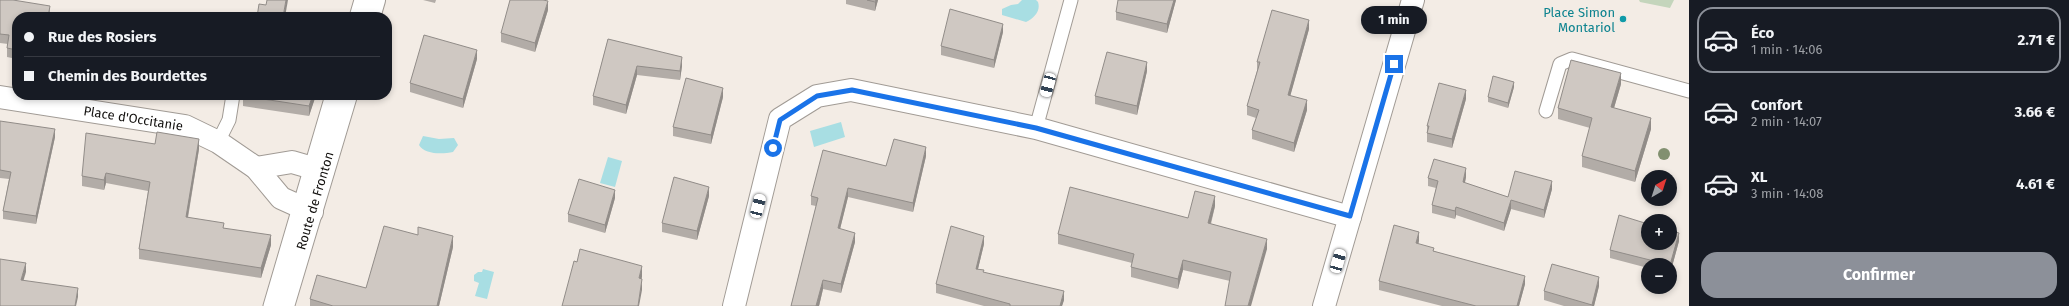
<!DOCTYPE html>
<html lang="fr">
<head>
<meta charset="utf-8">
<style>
  body { margin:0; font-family:"Fira Sans",sans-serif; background:#20242c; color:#f1f3f6; height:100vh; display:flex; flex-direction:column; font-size:15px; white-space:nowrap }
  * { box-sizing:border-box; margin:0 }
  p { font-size:13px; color:#9ea1a6 }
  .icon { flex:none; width:22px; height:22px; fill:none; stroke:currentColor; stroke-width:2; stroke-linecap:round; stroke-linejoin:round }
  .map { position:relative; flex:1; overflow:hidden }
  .details { display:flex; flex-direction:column; background:#171b24; width:380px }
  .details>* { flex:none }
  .banner { position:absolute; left:12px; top:12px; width:380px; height:88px; border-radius:16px; box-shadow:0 2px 6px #0003; display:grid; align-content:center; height:88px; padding:0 12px; background:#171b24 }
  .needle { width:26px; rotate:39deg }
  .fabs { position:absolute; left:1641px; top:170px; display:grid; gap:8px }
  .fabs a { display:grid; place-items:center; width:36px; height:36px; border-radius:50%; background:#171b24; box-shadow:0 2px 6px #0003; font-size:20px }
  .end { position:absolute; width:18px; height:18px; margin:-9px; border:5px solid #1a73e8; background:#fff; box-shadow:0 0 0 2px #fff }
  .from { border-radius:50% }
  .bubble { position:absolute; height:28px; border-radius:14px; background:#171b24; box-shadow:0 2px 6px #0003; font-size:13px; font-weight:700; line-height:28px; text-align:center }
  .car { position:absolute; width:12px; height:24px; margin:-12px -6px; border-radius:5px; box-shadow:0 0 3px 1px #0007; background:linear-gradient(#fff 24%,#345 0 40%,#fff 0 76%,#345 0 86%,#fff 0) }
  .banner b { display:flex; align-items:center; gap:14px; height:38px; font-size:15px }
  .banner b+b { border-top:1px solid #363941 }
  .banner i { width:10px; height:10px; background:#f1f3f6 }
  ul { padding:7px 0 0; list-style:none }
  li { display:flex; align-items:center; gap:12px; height:66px; margin:0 8px 6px; padding:0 4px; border:2px solid transparent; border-radius:16px }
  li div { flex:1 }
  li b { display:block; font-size:15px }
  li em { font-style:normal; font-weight:700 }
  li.selected { border-color:#8c9099 }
  li>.icon { width:36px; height:36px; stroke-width:1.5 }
  .primary-button { display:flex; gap:8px; margin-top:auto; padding:8px 12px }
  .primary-button a { flex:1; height:46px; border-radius:16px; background:#8c9099; color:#fff; font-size:16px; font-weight:700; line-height:46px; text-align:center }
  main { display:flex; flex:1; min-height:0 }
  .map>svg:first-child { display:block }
  .green { fill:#c4d5bc }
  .water { fill:#a8dee3 }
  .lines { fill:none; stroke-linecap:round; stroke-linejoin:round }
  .service-casing { stroke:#a19b95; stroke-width:15 }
  .minor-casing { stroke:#a19b95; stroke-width:24 }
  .secondary-casing { stroke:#a19b95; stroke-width:24 }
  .service { stroke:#fff; stroke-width:13 }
  .minor { stroke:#fff; stroke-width:22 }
  .secondary { stroke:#fff; stroke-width:22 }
  .tree { fill:#829070 }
  .wall { fill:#b2aca7 }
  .shaded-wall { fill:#918c88 }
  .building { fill:#cfc8c2; stroke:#918c88 }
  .route { stroke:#1a73e8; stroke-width:5 }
  .culture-dot { fill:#0f9aa8; stroke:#f3ece5; stroke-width:1.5 }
  .labels { text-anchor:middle; stroke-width:3; stroke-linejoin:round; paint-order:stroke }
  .culture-label { font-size:13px; fill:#0d838f; stroke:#f3ece5; text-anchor:end }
  .street-label { font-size:13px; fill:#13110f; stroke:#f3ece5 }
</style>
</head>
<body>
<main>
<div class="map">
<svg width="1689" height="306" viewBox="0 0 1689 306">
  <rect width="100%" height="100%" fill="#f3ece5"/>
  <!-- green -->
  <path class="green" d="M1639,0H1674L1670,8L1640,2Z"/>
  <!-- water -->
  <g class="water">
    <path d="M1022,0H1036L1038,2C1041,11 1034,18 1026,22L1002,15V9L1011,5L1018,4Z"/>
    <path d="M841,122L845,137L814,147L810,131Z"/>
    <path d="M423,136L439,139L454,138L458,145L453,152C443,154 425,155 419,145Z"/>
    <path d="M608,157L622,161L615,187L600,183Z"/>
    <path d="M483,269L494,272L487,299L475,296L479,283L474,281V275L478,272H482Z"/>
  </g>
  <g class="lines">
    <!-- service casing -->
    <g class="service-casing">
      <g id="service">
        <path d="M356,17L361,0"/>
        <path d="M1546,111L1560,64L1572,59L1689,91"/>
        <path d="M1036,128L1071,0"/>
        <path d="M218,142L229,120L233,95"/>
        <path d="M270,306L332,95"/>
      </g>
    </g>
    <!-- minor casing -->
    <g class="minor-casing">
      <g id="minor">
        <path id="s1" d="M0,97L185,126L218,142L256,168L281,198L312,212"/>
        <path d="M256,168L292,162L323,171"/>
        <path d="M734,306L780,119L817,96L851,90L1036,128L1350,217"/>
        <path d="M1324,306L1413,0"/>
      </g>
    </g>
    <!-- secondary casing -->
    <g class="secondary-casing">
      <g id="secondary">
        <path d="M369,17L374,0"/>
        <path id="s2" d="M283,306L346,95"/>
      </g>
    </g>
    <!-- service -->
    <use href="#service" class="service"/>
    <!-- minor -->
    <use href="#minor" class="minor"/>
    <!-- secondary -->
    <use href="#secondary" class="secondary"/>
  </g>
  <!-- trees -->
  <circle class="tree" cx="1664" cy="154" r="6"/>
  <!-- wall -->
  <g class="wall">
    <path d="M0,0L50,14L49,17H17V59L7,57V48L8,44L0,43Z"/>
    <path d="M423,0H436L435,3Z"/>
    <path d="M846,0H878L875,11L846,4Z"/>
    <path d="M1176,0L1167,33L1116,20V12Z"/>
    <path d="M548,10L535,52L501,42V33Z"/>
    <path d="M1309,29L1290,96L1307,110L1294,152L1252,139V130L1256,118L1247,115V106L1257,71V62Z"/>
    <path d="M1003,32L994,68L941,55V46Z"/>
    <path d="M608,39L682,66L680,80L637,75L626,114L593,105V96Z"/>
    <path d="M477,59L463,108L410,92V83Z"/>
    <path d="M1147,71L1137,115L1095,104V96Z"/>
    <path d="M1621,84L1614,108L1651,129L1635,182L1582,167V156L1590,128L1558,119V108Z"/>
    <path d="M1514,87L1508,108L1488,102V97Z"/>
    <path d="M243,95H316L309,116L243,106Z"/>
    <path d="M723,97L711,144L673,136V127Z"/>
    <path d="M1466,99L1452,148L1427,142V126Z"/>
    <path d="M0,121L55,137L36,224L3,219V211L9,179L0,178Z"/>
    <path d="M155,144L199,149L188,218L224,228L271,245L261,278L139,259V249L148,191L106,183L104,190L82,186V176Z"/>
    <path d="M926,156L913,212L848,197L840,229L855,242L841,293L823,289L819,306H791L816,206L811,205V196L886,166Z"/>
    <path d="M1466,177L1465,183L1508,197L1552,189L1544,218L1511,209L1504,231L1456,215L1455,219L1432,213V205L1436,188L1428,186V178Z"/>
    <path d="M709,196L697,240L662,232V223Z"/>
    <path d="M615,198L605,233L568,222V214Z"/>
    <path d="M1215,206L1211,224L1267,249L1230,281L1183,270L1178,289L1131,277V267L1132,263L1058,244V234L1188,218Z"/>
    <path d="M1419,241L1418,244L1434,251L1525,284L1519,306H1442L1379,290V281Z"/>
    <path d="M1679,241L1670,274V265H1648V268L1610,258V250Z"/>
    <path d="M984,244L978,269L984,273L1064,300L1062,306H984L936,293V284Z"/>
    <path d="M453,247L439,306H310V299L366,288Z"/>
    <path d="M1599,286L1594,306H1564L1544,300V291Z"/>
  </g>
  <!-- shaded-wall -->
  <g class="shaded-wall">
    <path d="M286,0H288L285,17H283Z"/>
    <path d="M876,0H878L875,11V2Z"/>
    <path d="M1174,0H1176L1167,33V24Z"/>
    <path d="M548,1V10L535,52V43Z"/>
    <path d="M50,6L49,17H48Z"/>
    <path d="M1309,20V29L1288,104V95Z"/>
    <path d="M1003,24V32L994,68V60Z"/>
    <path d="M477,50V59L463,108V99Z"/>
    <path d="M682,57V66L680,80V71Z"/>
    <path d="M1147,62V71L1137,115V106Z"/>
    <path d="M637,66V75L626,114V105Z"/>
    <path d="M1621,73V84L1611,118V107Z"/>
    <path d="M1514,82V87L1508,108V103Z"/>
    <path d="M723,88V97L711,144V135Z"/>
    <path d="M1466,90V99L1452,148V139Z"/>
    <path d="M313,95H316L309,116V106Z"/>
    <path d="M1307,100V110L1294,152V143Z"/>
    <path d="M1651,118V129L1635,182V171Z"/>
    <path d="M55,129V137L36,224V216Z"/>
    <path d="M199,139V149L186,227V217Z"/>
    <path d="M926,147V156L913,212V203Z"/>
    <path d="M1466,168V177L1463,190V182Z"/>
    <path d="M106,173V183L104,190V180Z"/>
    <path d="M1552,181V189L1544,218V210Z"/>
    <path d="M709,187V196L697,240V231Z"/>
    <path d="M848,188V197L838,237V228Z"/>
    <path d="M615,190V198L605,233V225Z"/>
    <path d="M1215,196V206L1208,233V223Z"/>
    <path d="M1511,200V209L1504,231V223Z"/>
    <path d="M1456,207V215L1455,219V211Z"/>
    <path d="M1419,232V241L1416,252V243Z"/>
    <path d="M855,233V242L841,293V284Z"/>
    <path d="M1679,233V241L1670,274V265Z"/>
    <path d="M271,235V245L261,278V268Z"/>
    <path d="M453,236V247L439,306H437Z"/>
    <path d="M984,236V244L976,277V269Z"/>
    <path d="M1267,239V249L1251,306H1248Z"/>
    <path d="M1183,260V270L1178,289V279Z"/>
    <path d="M26,263V272L21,289V280Z"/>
    <path d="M642,266V277L639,289V278Z"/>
    <path d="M1525,276V284L1519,306H1517Z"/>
    <path d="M1599,277V286L1594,306H1592Z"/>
    <path d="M642,279V290L639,306H638Z"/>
    <path d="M823,280V289L819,306H816Z"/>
    <path d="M78,288V297L76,306H75Z"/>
    <path d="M1064,291V300L1062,306H1060Z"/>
  </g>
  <!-- building -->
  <g class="building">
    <path d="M0,0H13L50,6L48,17H17V50L7,48L9,35L0,34Z"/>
    <path d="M267,0H286L283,17H257L259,4L266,5Z"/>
    <path d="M510,0H543L548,1L535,43L501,33Z"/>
    <path d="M867,0H876L875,2Z"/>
    <path d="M1118,0H1174L1167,24L1116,12Z"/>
    <path d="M950,9L1003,24L994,60L941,46Z"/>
    <path d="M1272,10L1309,20L1288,95L1307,100L1294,143L1252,130L1259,110L1247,106L1260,62H1257Z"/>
    <path d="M108,15L117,17H107Z"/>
    <path d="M424,35L477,50L463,99L410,83Z"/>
    <path d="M608,39L682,57L680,71L637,66L626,105L593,96Z"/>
    <path d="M1107,52L1147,62L1137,106L1095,96Z"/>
    <path d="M1571,60L1621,73L1611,107L1651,118L1635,171L1582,156L1592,118L1558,108Z"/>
    <path d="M1493,76L1514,82L1508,103L1488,97Z"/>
    <path d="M686,78L723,88L711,135L673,127Z"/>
    <path d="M1439,83L1466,90L1452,139L1427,133L1429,126H1427Z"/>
    <path d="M243,95H313L309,106L243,96Z"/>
    <path d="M0,121L55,129L36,216L3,211L11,172L0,170Z"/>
    <path d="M157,132L199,139L186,217L224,223L223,228L271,235L261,268L139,249L150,182L106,173L104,180L82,176L86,133L155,144Z"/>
    <path d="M894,139L926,147L913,203L848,188L838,228L855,233L841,284L823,280L816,306H791L818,198L811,196L823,150L886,166Z"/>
    <path d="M1434,159L1466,168L1463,182L1508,197L1515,171L1552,181L1544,210L1511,200L1504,223L1456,207L1455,211L1432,205L1438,181L1428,178Z"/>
    <path d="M674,177L709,187L697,231L662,223Z"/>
    <path d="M579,179L615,190L605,225L568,214Z"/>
    <path d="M1070,187L1188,218L1195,191L1215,196L1208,223L1267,239L1248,306H1225L1231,272L1183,260L1178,279L1131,267L1134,254L1058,234Z"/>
    <path d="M1619,215L1648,224V243H1670V230L1679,233L1670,265L1610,250Z"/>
    <path d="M1394,225L1419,232L1416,243L1434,248L1433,251L1525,276L1517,306H1476L1379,281Z"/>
    <path d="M384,226L418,235V227L453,236L437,306H333L310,299L317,275L366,288Z"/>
    <path d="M951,226L984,236L976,269L984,270L983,272L1064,291L1060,306H1010V304L936,284Z"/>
    <path d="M580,249L642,266L639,278L642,279L638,306H562L574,261L577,262Z"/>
    <path d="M0,259L26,263L21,280L78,288L75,306H0Z"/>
    <path d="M1552,264L1599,277L1592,305L1544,291Z"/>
  </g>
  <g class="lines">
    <!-- route -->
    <path class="route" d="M773,148L780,120L817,96L852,90L1036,128L1350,216L1394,64"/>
  </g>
  <!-- markers -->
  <circle class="culture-dot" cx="1623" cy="19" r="4"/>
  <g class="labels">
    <!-- culture labels -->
    <g class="culture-label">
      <text x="1615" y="17">Place Simon<tspan x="1615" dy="15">Montariol</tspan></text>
    </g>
    <!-- street labels -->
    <g class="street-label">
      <text dy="5" stroke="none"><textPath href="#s1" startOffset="135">Place d'Occitanie</textPath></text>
      <text dy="5" stroke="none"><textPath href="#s2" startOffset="110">Route de Fronton</textPath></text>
    </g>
  </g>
</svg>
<div class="fabs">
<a><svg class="needle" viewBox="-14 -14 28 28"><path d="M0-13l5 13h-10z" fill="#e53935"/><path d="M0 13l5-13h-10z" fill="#9ea1a6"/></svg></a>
<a>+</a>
<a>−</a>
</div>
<i class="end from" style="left:773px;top:148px"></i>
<i class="end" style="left:1394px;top:64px"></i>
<div class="bubble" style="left:1361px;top:6px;width:66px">1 min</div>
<i class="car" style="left:1048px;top:85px;rotate:195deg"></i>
<i class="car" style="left:758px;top:206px;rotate:14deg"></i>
<i class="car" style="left:1338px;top:261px;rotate:16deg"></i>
<div class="banner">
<b><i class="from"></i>Rue des Rosiers</b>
<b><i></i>Chemin des Bourdettes</b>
</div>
</div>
<section class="details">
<ul>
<li class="selected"><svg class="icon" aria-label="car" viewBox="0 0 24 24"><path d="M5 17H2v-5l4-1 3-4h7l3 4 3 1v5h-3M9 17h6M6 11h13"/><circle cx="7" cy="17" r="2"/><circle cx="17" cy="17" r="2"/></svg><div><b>Éco</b><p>1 min · 14:06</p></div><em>2.71 €</em></li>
<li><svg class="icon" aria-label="car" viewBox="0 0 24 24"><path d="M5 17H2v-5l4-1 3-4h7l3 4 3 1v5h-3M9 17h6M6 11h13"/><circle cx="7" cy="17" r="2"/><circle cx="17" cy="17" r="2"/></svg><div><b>Confort</b><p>2 min · 14:07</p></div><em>3.66 €</em></li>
<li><svg class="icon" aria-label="car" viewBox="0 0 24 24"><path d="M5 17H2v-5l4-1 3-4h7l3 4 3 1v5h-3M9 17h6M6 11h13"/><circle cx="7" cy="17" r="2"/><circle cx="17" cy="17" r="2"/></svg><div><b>XL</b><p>3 min · 14:08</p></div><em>4.61 €</em></li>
</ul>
<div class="primary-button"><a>Confirmer</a></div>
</section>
</main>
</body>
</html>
